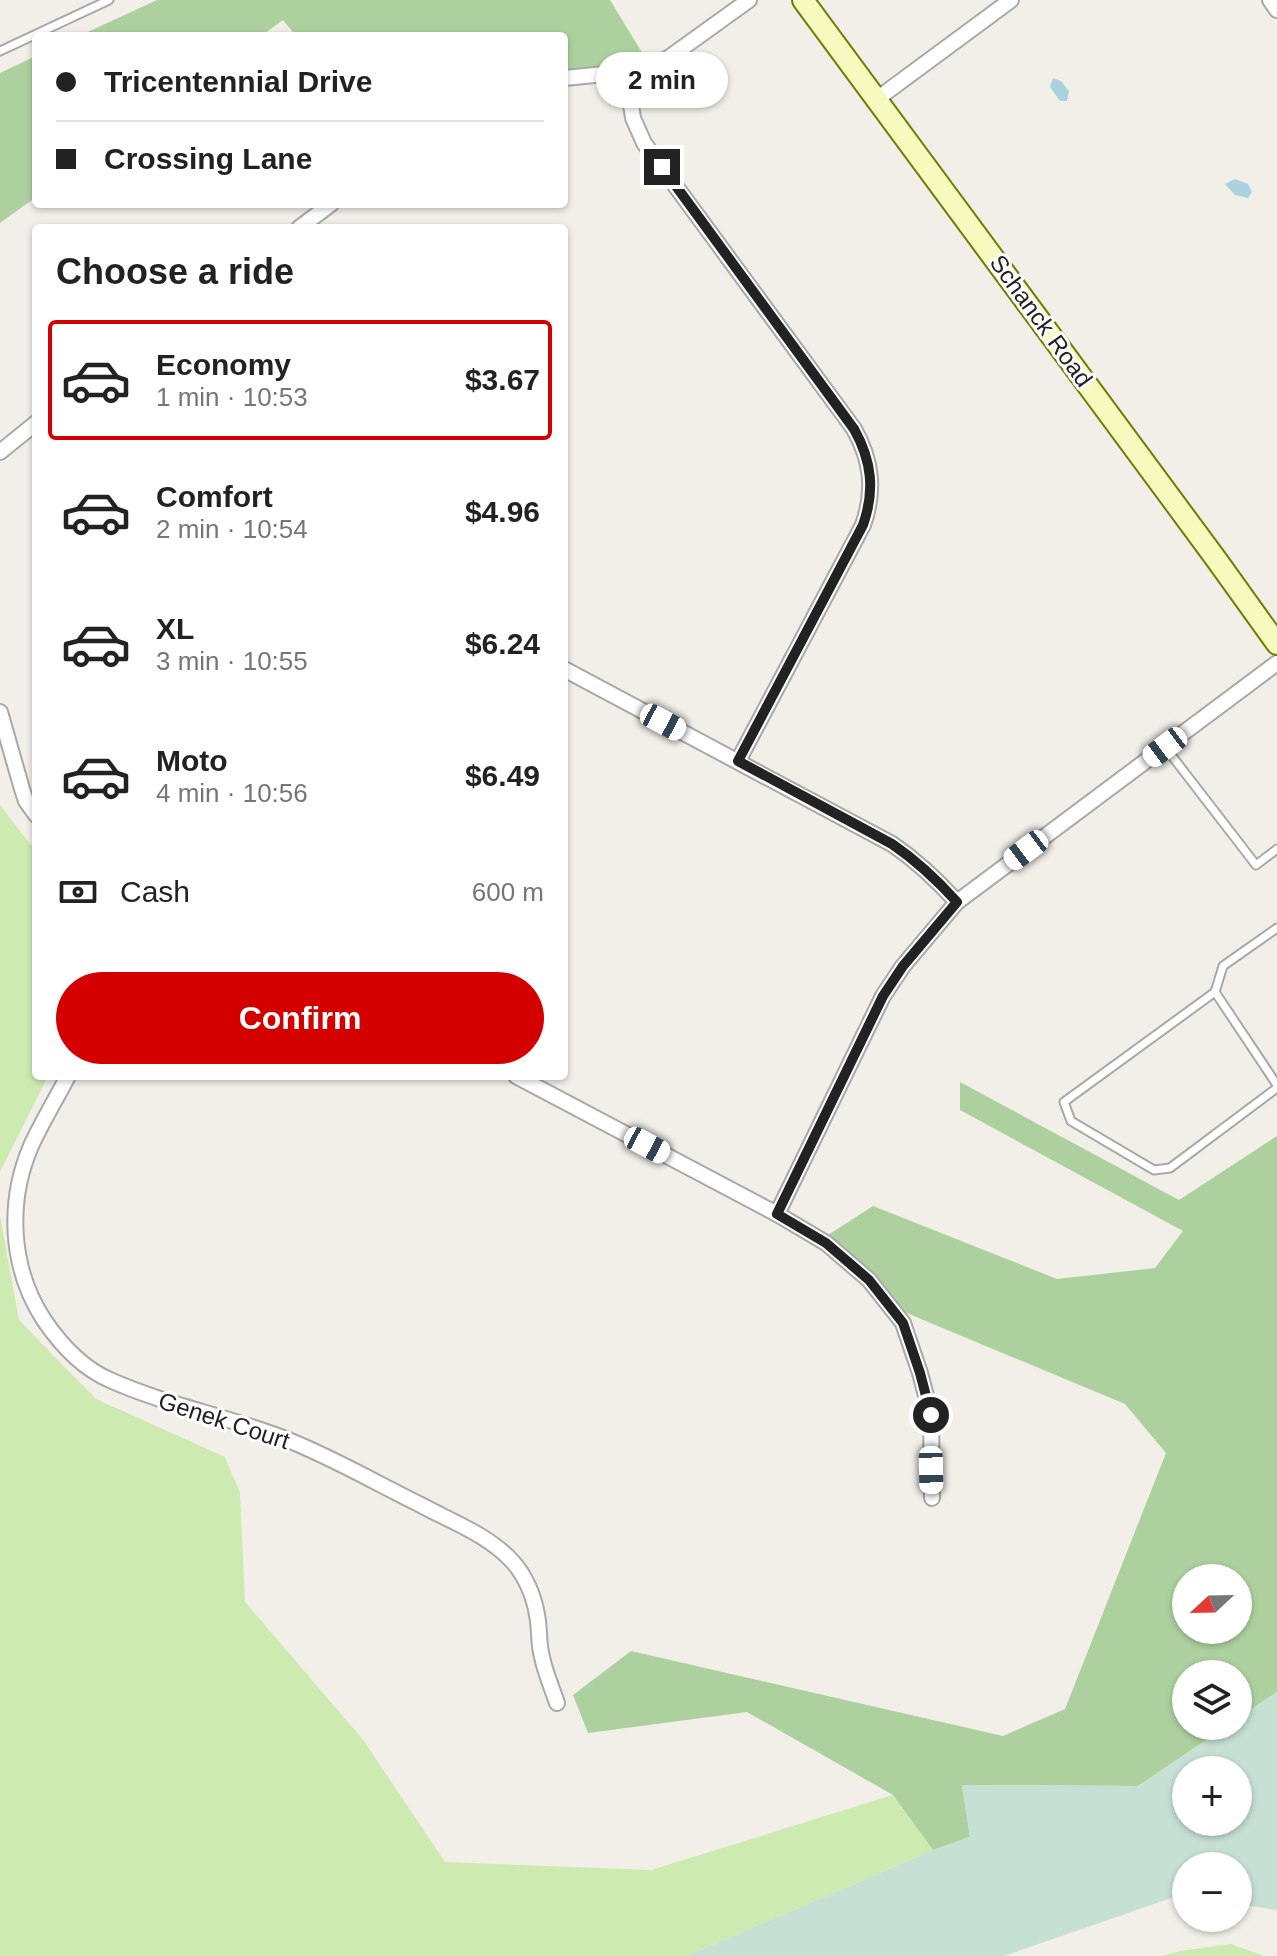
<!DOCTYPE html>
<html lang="en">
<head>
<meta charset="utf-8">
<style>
  body { margin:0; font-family:Arial,sans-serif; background:#f2f2f2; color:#222; height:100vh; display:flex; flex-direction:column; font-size:30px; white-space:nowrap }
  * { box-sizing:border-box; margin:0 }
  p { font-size:26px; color:#767676 }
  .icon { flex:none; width:44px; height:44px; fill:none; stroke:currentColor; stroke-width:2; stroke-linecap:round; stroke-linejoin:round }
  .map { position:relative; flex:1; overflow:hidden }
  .side { position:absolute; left:32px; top:224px; width:536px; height:856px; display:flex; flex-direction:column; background:#fff; border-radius:8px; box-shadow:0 2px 6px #0004 }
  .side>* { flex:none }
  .hud { position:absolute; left:32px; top:32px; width:536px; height:176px; border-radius:8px; box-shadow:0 2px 6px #0004; display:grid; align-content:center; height:176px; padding:0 24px; background:#fff }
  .needle { width:52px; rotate:248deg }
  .buttons { position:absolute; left:1172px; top:1564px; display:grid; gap:16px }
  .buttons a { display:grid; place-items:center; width:80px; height:80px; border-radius:50%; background:#fff; box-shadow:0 2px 6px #0004; font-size:40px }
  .end { position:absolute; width:36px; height:36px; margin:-18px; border:10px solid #222; background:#fff; box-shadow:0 0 0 4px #fff }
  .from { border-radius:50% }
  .bubble { position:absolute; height:56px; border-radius:28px; background:#fff; box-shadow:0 2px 6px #0004; font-size:26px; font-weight:700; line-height:56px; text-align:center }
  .car { position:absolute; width:24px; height:48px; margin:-24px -12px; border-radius:10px; box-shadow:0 0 6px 2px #0007; background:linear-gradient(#fff 24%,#345 0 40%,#fff 0 76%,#345 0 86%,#fff 0) }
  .hud b { display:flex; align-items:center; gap:28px; height:76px; font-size:30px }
  .hud b+b { border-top:2px solid #e0e0e0 }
  .hud i { width:20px; height:20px; background:#222 }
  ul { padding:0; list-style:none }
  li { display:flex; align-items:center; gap:24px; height:120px; margin:0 16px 12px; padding:0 8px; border:4px solid transparent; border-radius:8px }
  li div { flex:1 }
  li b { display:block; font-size:30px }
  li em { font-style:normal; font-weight:700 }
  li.selected { border-color:#d40000 }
  li>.icon { width:72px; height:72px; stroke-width:1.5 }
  h2 { padding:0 24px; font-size:36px; line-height:96px }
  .pay { display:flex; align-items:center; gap:20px; height:88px; padding:0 24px; font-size:30px }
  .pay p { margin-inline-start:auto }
  .cta { display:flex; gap:16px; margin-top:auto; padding:16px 24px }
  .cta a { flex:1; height:92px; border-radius:48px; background:#d40000; color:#fff; font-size:32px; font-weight:700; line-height:92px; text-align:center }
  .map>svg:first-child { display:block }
  .grass { fill:#cdebb0 }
  .forest { fill:#add19e; fill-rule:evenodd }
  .wetland { fill:#c6e0d4; fill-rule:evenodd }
  .water { fill:#aad3df }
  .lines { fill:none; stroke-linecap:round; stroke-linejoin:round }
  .lane-casing { stroke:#a9a9a9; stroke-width:11 }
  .street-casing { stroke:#a9a9a9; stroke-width:18 }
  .secondary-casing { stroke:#707d05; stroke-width:24 }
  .lane { stroke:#fff; stroke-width:7 }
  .street { stroke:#fff; stroke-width:14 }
  .secondary { stroke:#f7fabf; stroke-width:20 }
  .route { stroke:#222; stroke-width:10 }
  .labels { text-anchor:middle; stroke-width:6; stroke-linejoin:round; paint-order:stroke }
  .street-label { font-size:24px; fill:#222; stroke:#fff }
</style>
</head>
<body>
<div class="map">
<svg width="1277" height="1956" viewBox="0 0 1277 1956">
  <rect width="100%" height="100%" fill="#f2efe9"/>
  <!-- grass -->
  <g class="grass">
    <path d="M0,805L30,844L36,848V1076H48L0,1172Z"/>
    <path d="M0,1216L19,1320L96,1399L225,1457L240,1493L245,1602L364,1741L445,1862L651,1870L893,1795L933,1850L687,1956H0Z"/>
    <path d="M1231,1944L1264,1956H1161L1180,1951Z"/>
  </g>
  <!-- forest -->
  <g class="forest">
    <path d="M157,0H610L649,64L564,78V36H296L283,20L261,36H79Z"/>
    <path d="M36,56V197L0,223V73Z"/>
    <path d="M960,1082L1179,1200L1277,1136V1692L1238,1718V1674H1186V1726H1227L1138,1786L962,1785L970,1837L933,1850L893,1795L747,1712L588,1733L573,1695L631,1651L1003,1736L1065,1709L1166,1453L1125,1404L897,1309L828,1235L873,1206L1057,1279L1155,1268L1183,1231L960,1110ZM1186,1578H1238V1630H1186Z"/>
  </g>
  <!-- wetland -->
  <path class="wetland" d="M1277,1692V1910L1238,1904V1866H1186V1896L1180,1895L1004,1956H687L933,1850L970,1837L962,1785L1138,1786L1227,1726H1238V1718ZM1186,1770H1238V1822H1186Z"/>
  <!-- water -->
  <g class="water">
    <path d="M1053,78L1061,81L1069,91L1067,101H1060L1050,87Z"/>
    <path d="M1235,179L1248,184L1252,192L1248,198L1235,195L1225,184Z"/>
  </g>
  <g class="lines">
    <!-- lane casing -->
    <g class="lane-casing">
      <g id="lane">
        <path d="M0,51L109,0"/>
        <path d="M1165,747L1256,865L1277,849"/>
        <path d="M1215,992L1223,966L1277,928"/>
        <path d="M1277,1085L1215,992L1064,1102L1071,1121L1154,1170L1170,1168L1277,1088"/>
      </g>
    </g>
    <!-- street casing -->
    <g class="street-casing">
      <g id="street">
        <path d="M1270,0L1277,10"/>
        <path d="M626,72L633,118L644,143L854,429C872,461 875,491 863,525L738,761"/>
        <path d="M564,78L626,72L667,59L749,0"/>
        <path d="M877,99L1011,0"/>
        <path d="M299,228L331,204"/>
        <path d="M0,452L36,423"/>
        <path d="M564,669L892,844C917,861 937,880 957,902"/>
        <path d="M0,712L22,789L26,801L36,815"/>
        <path d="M68,1076C56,1099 42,1122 31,1146C7,1202 10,1268 44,1320C61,1345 82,1368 110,1380C166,1405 226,1416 283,1438C330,1456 374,1482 419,1504C450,1521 487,1534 512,1561C525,1575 534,1596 537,1615C540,1629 538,1643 542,1657C545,1672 552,1688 557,1703"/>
        <path d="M516,1076L777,1214L826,1243L869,1280L903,1323L920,1373L931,1415L932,1498"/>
        <path d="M777,1214L883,996L903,966L957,902L1277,663"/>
      </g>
    </g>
    <!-- secondary casing -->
    <g class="secondary-casing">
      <path id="secondary" d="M803,0L1216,559L1277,644"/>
    </g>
    <!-- lane -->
    <use href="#lane" class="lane"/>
    <!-- street -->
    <use href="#street" class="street"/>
    <!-- secondary -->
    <use href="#secondary" class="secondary"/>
  </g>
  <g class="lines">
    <!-- route -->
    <path class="route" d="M662,167L854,429C872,461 875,491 863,525L738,761L892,844C917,861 937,880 957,902L903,966L883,996L777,1214L826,1243L869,1280L903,1323L920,1373L931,1415"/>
  </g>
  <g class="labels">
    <!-- street labels -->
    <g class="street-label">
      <text transform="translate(1041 321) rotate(54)" y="8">Schanck Road</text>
      <text transform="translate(224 1421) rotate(18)" y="8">Genek Court</text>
    </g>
  </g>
</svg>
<div class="buttons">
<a><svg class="needle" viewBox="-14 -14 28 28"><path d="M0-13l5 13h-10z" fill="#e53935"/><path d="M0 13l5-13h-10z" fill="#767676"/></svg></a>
<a><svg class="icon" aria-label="layers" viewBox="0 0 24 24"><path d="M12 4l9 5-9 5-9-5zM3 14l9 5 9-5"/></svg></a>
<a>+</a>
<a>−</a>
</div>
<i class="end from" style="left:931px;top:1415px"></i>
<i class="end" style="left:662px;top:167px"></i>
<div class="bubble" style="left:596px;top:52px;width:132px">2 min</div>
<i class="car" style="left:663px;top:722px;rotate:118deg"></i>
<i class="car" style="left:1165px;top:747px;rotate:233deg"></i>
<i class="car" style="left:1026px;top:850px;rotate:233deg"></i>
<i class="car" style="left:647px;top:1145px;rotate:118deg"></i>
<i class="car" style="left:931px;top:1470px;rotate:179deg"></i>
<div class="hud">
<b><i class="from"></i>Tricentennial Drive</b>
<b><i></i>Crossing Lane</b>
</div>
<section class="side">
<h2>Choose a ride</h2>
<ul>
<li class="selected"><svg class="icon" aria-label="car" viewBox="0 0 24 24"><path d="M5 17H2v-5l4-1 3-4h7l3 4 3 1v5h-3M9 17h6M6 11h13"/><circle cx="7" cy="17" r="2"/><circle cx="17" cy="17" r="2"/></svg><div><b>Economy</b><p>1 min · 10:53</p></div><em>$3.67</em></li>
<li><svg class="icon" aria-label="car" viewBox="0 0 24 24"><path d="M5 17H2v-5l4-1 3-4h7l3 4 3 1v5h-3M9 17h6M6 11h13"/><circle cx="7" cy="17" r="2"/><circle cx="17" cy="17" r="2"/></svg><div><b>Comfort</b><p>2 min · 10:54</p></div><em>$4.96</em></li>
<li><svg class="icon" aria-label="car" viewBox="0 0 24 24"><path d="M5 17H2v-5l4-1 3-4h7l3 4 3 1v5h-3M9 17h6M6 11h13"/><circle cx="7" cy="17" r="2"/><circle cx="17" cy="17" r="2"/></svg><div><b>XL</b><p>3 min · 10:55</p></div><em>$6.24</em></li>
<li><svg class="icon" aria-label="car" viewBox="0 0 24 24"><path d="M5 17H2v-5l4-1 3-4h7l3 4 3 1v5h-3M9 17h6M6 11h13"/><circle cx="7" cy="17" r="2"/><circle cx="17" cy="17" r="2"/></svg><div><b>Moto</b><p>4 min · 10:56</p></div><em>$6.49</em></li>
</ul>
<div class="pay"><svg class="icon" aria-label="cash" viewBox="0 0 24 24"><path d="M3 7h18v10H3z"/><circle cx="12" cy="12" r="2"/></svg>Cash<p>600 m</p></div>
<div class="cta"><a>Confirm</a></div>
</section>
</div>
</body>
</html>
